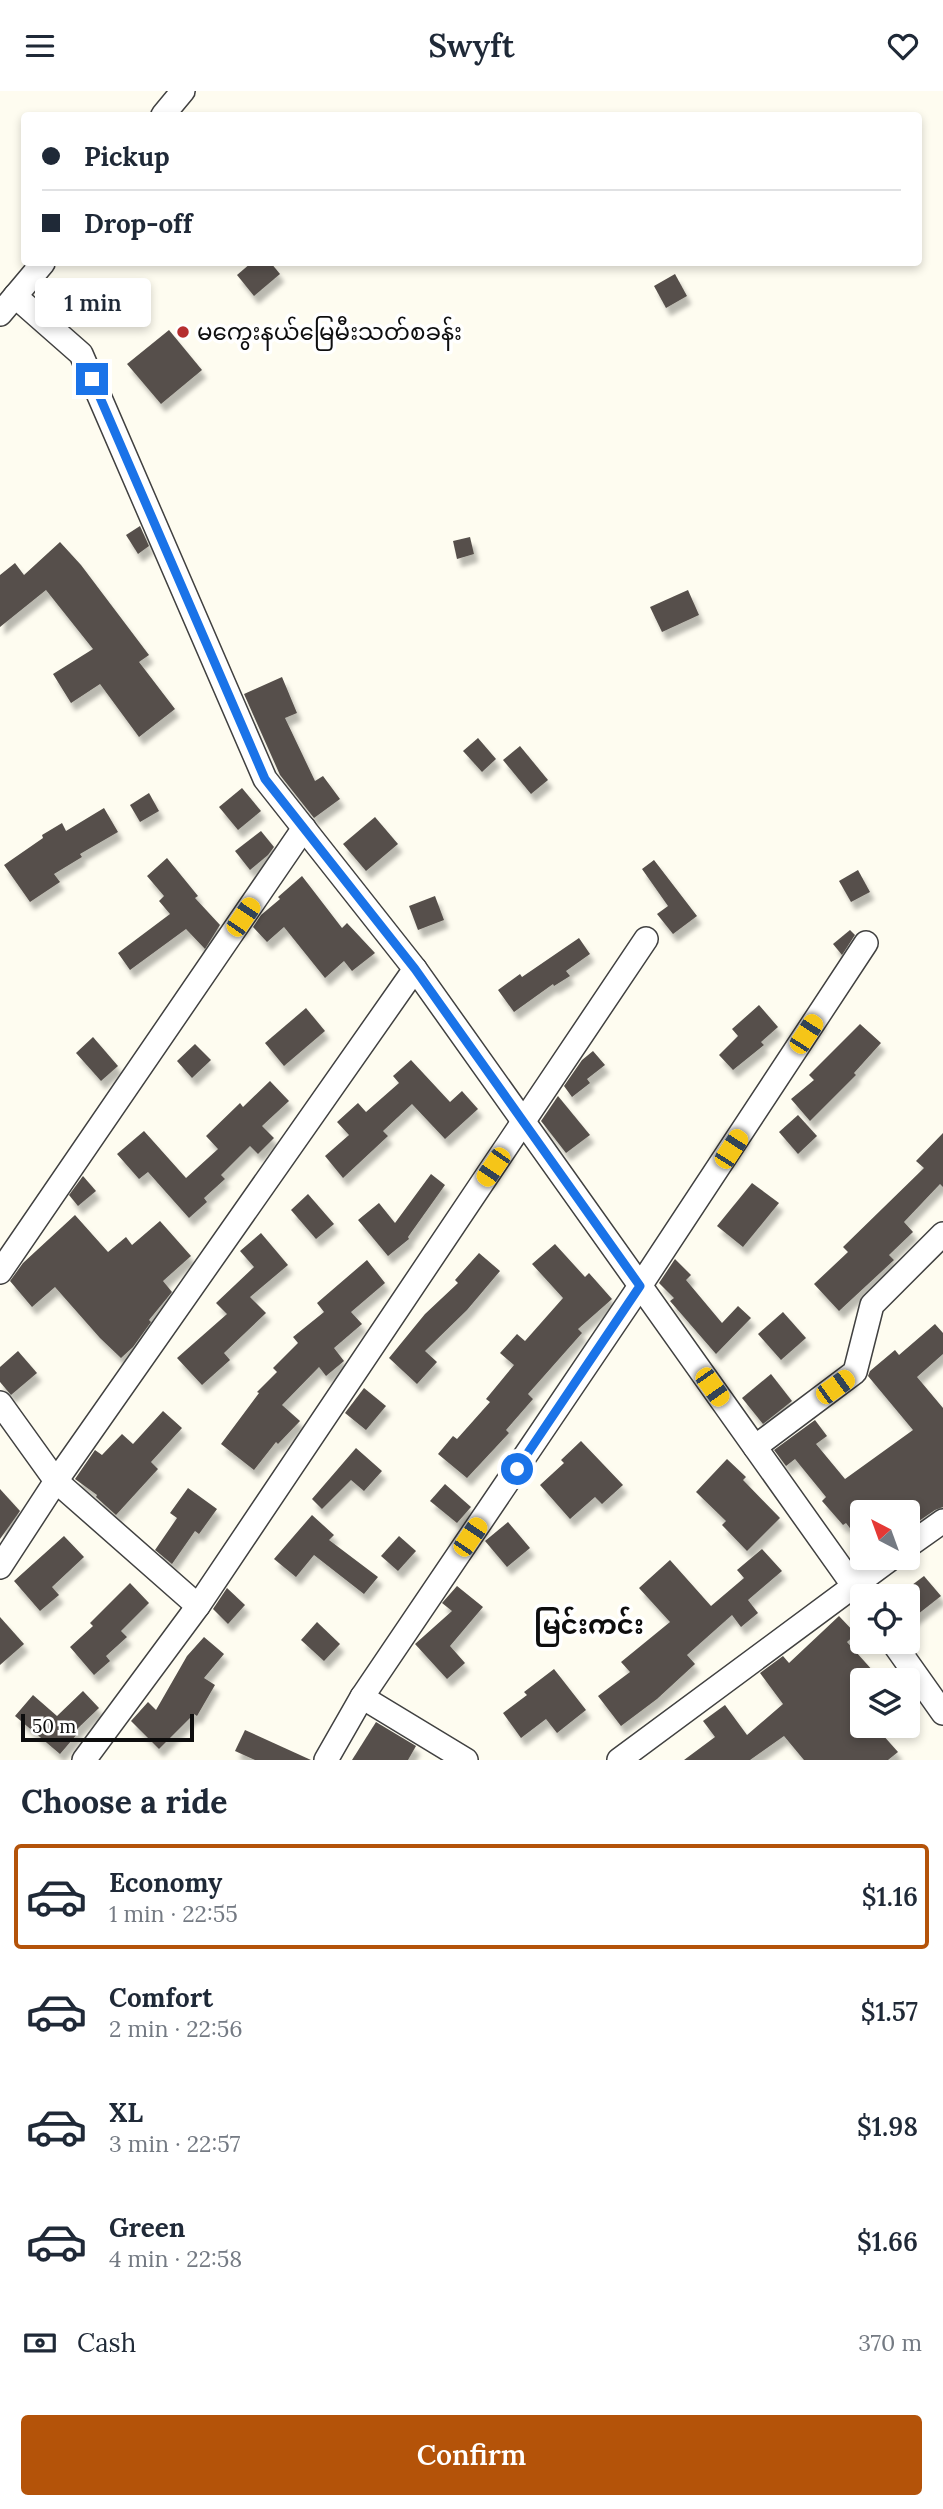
<!DOCTYPE html>
<html lang="en">
<head>
<meta charset="utf-8">
<style>
  body { margin:0; font-family:Lora,"Noto Sans Myanmar",serif; background:#f2f2f3; color:#1f2937; height:100vh; display:flex; flex-direction:column; font-size:26px; white-space:nowrap }
  * { box-sizing:border-box; margin:0 }
  p { font-size:23px; color:#747a83 }
  .icon { flex:none; width:38px; height:38px; fill:none; stroke:currentColor; stroke-width:2; stroke-linecap:round; stroke-linejoin:round }
  .map { position:relative; height:1669px; overflow:hidden }
  .sheet { display:flex; flex-direction:column; background:#fff; flex:1 }
  .sheet>* { flex:none }
  .hud { position:absolute; left:21px; top:21px; width:901px; height:154px; border-radius:7px; box-shadow:0 4px 10px #0003; display:grid; align-content:center; height:154px; padding:0 21px; background:#fff }
  .needle { width:46px; rotate:319deg }
  .fabs { position:absolute; left:850px; top:1409px; display:grid; gap:14px }
  .fabs a { display:grid; place-items:center; width:70px; height:70px; border-radius:7px; background:#fff; box-shadow:0 4px 10px #0003; font-size:35px }
  .scale { position:absolute; left:21px; bottom:18px; width:173px; box-sizing:border-box; padding-left:7px; border:4px solid #0e0e0e; border-top:0; font-size:19px; line-height:24px; white-space:nowrap; color:#0e0e0e; -webkit-text-stroke:5px #fff; paint-order:stroke }
  .end { position:absolute; width:32px; height:32px; margin:-16px; border:9px solid #1a73e8; background:#fff; box-shadow:0 0 0 4px #fff }
  .from { border-radius:50% }
  .bubble { position:absolute; height:49px; border-radius:7px; background:#fff; box-shadow:0 4px 10px #0003; font-size:23px; font-weight:600; line-height:49px; text-align:center }
  .car { position:absolute; width:21px; height:42px; margin:-21px -10px; border-radius:9px; box-shadow:0 0 5px 2px #0007; background:linear-gradient(#f5c518 24%,#345 0 40%,#f5c518 0 76%,#345 0 86%,#f5c518 0) }
  .hud b { display:flex; align-items:center; gap:24px; height:66px; font-size:26px }
  .hud b+b { border-top:2px solid #e0e1e3 }
  .hud i { width:18px; height:18px; background:#1f2937 }
  ul { padding:0; list-style:none }
  li { display:flex; align-items:center; gap:21px; height:105px; margin:0 14px 10px; padding:0 7px; border:4px solid transparent; border-radius:7px }
  li div { flex:1 }
  li b { display:block; font-size:26px }
  li em { font-style:normal; font-weight:600 }
  li.selected { border-color:#b45309 }
  li>.icon { width:63px; height:63px; stroke-width:1.5 }
  h2 { padding:0 21px; font-size:32px; line-height:84px }
  .pay { display:flex; align-items:center; gap:18px; height:77px; padding:0 21px; font-size:26px }
  .pay p { margin-inline-start:auto }
  .button { display:flex; gap:14px; margin-top:auto; padding:14px 21px }
  .button a { flex:1; height:80px; border-radius:7px; background:#b45309; color:#fff; font-size:28px; font-weight:600; line-height:80px; text-align:center }
  header { display:flex; justify-content:space-between; align-items:center; height:91px; padding:0 21px; background:#fff; font-size:32px; font-weight:600 }
  .map>svg:first-child { display:block }
  .building { fill:#56504b; filter:url(#shadow) }
  .lines { fill:none; stroke-linecap:round; stroke-linejoin:round }
  .minor-casing { stroke:#414141; stroke-width:26 }
  .minor { stroke:#fff; stroke-width:23 }
  .route { stroke:#1a73e8; stroke-width:9 }
  .poi-dot { fill:#b62e2f; stroke:#fff; stroke-width:2.5 }
  .labels { text-anchor:middle; stroke-width:7; stroke-linejoin:round; paint-order:stroke }
  .poi-label { font-size:23px; fill:#0e0e0e; stroke:#fff; text-anchor:start }
  .quarter-label { font-size:26px; font-weight:bold; fill:#0e0e0e; stroke:#fff }
</style>
</head>
<body>
<header><svg class="icon" aria-label="menu" viewBox="0 0 24 24"><path d="M4 6h16M4 12h16M4 18h16"/></svg>Swyft<svg class="icon" aria-label="heart" viewBox="0 0 24 24"><path d="M12 20l-8-8c-3-5 5-10 8-4 3-6 11-1 8 4z"/></svg></header>
<div class="map">
<svg width="943" height="1669" viewBox="0 0 943 1669">
  <defs>
    <filter id="shadow"><feDropShadow dx="4.5" dy="8" stdDeviation="2" flood-color="#0004"/></filter>
  </defs>
  <rect width="100%" height="100%" fill="#fefcf0"/>
  <!-- building -->
  <g class="building">
    <path d="M251,172H271L280,183L254,205L237,184Z"/>
    <path d="M675,183L687,205L666,217L654,195Z"/>
    <path d="M169,239L202,279L161,313L127,273Z"/>
    <path d="M140,435L149,455L138,463L126,444Z"/>
    <path d="M470,446L474,463L457,468L453,450Z"/>
    <path d="M60,451L81,474L149,564L139,571L175,618L139,646L100,593L71,612L53,583L93,558L46,499L0,536V484L15,472L24,484Z"/>
    <path d="M688,499L699,524L662,541L650,516Z"/>
    <path d="M282,586L297,622L285,627L315,690L323,685L340,708L314,727L280,684L244,603Z"/>
    <path d="M478,647L496,668L482,681L463,660Z"/>
    <path d="M520,655L548,689L531,703L503,669Z"/>
    <path d="M242,697L261,720L238,739L219,716Z"/>
    <path d="M149,702L159,720L140,731L130,714Z"/>
    <path d="M104,717L118,741L80,763L82,766L54,783L60,791L30,811L4,774L43,747L42,744L62,732L66,740Z"/>
    <path d="M375,726L398,753L366,780L343,753Z"/>
    <path d="M261,740L274,756L268,764L250,779L235,760Z"/>
    <path d="M167,767L198,805L195,807L220,834L205,858L186,838L130,879L118,862L170,823L159,810L164,805L147,785Z"/>
    <path d="M654,769L697,825L673,843L657,823L668,815L642,778Z"/>
    <path d="M858,779L870,801L851,811L839,790Z"/>
    <path d="M302,785L342,837L347,832L375,862L352,880L344,870L325,887L284,836L267,851L253,836L261,824L280,808L278,806Z"/>
    <path d="M435,805L444,829L418,839L409,815Z"/>
    <path d="M850,839L855,844L842,864L833,853Z"/>
    <path d="M579,847L590,863L566,880L570,885L554,895L553,893L514,921L498,899L520,883L522,886Z"/>
    <path d="M759,914L778,936L761,951L764,954L733,979L719,964L738,945L732,938Z"/>
    <path d="M306,917L325,940L284,975L265,952Z"/>
    <path d="M860,933L881,952L854,982L856,984L810,1030L791,1008L814,989L809,984Z"/>
    <path d="M93,946L118,975L101,990L76,962Z"/>
    <path d="M195,953L211,969L192,987L177,970Z"/>
    <path d="M593,960L605,974L587,988L590,992L572,1006L564,995L582,969Z"/>
    <path d="M411,969L450,1011L462,1000L478,1018L445,1048L412,1013L383,1040L388,1045L343,1087L325,1065L349,1044L337,1031L358,1012L366,1021L399,992L393,985Z"/>
    <path d="M270,990L289,1010L262,1035L274,1047L258,1063L250,1055L221,1084L225,1088L204,1107L207,1111L189,1127L148,1081L139,1088L117,1063L144,1040L186,1087L218,1058L206,1045L240,1012L243,1016Z"/>
    <path d="M558,1005L590,1044L566,1062L541,1030Z"/>
    <path d="M798,1024L817,1045L798,1063L779,1041Z"/>
    <path d="M943,1042V1096L940,1093L904,1131L913,1141L889,1164L894,1169L839,1220L814,1193L848,1161L843,1156L924,1077L916,1070Z"/>
    <path d="M431,1083L445,1094L408,1146L409,1148L388,1165L358,1129L379,1112L395,1132Z"/>
    <path d="M83,1085L96,1100L78,1115L69,1104Z"/>
    <path d="M752,1092L779,1112L743,1156L717,1135Z"/>
    <path d="M308,1103L334,1133L316,1148L291,1119Z"/>
    <path d="M75,1124L108,1161L126,1146L132,1154L160,1130L191,1165L163,1190L172,1201L149,1229L151,1231L133,1256L121,1267L100,1247L55,1196L32,1216L10,1190L23,1172Z"/>
    <path d="M261,1142L288,1174L250,1206L266,1222L224,1262L230,1269L202,1294L177,1267L227,1223L216,1212L254,1176L240,1160Z"/>
    <path d="M555,1153L585,1186L589,1182L612,1208L578,1238L582,1242L528,1303L533,1308L506,1339L509,1342L467,1387L438,1363L453,1345L457,1348L490,1311L486,1308L514,1274L500,1262L517,1243L525,1250L563,1207L532,1173Z"/>
    <path d="M479,1162L500,1180L467,1219L425,1260L437,1271L417,1293L389,1267L425,1223L458,1192L455,1189Z"/>
    <path d="M675,1168L691,1184L686,1189L722,1232L738,1215L751,1227L716,1263L670,1210L674,1207L659,1192Z"/>
    <path d="M367,1169L385,1192L351,1221L362,1233L334,1257L344,1270L326,1285L319,1276L282,1314L300,1330L278,1353L276,1351L254,1379L221,1353L259,1302L257,1301L277,1281L273,1277L298,1252L293,1246L324,1221L317,1212Z"/>
    <path d="M783,1221L806,1247L781,1269L758,1243Z"/>
    <path d="M935,1233L943,1242V1263L917,1286L943,1317V1416L935,1419L913,1434L908,1429V1421H863V1454L846,1432L843,1434L822,1410L826,1406L795,1368L786,1375L774,1359L815,1329L827,1345L816,1353L845,1388L913,1339L868,1285L870,1280L895,1259L899,1264Z"/>
    <path d="M18,1260L37,1282L11,1304L0,1291V1276Z"/>
    <path d="M771,1283L792,1310L763,1333L742,1307Z"/>
    <path d="M364,1297L386,1315L366,1339L345,1322Z"/>
    <path d="M163,1320L182,1337L151,1371L158,1378L116,1424L96,1406L97,1404L75,1388L95,1359L102,1364L122,1343L133,1353Z"/>
    <path d="M581,1350L623,1394L602,1413L595,1406L570,1428L540,1394L564,1372L561,1369Z"/>
    <path d="M356,1357L382,1380L364,1400L351,1389L322,1418L312,1408Z"/>
    <path d="M727,1368L746,1386L743,1389L780,1427L747,1460L722,1434L726,1430L696,1401Z"/>
    <path d="M445,1393L471,1416L457,1432L430,1410Z"/>
    <path d="M188,1397L217,1418L199,1443L195,1440L172,1473L155,1459L177,1427L170,1422Z"/>
    <path d="M0,1398L20,1420L0,1448Z"/>
    <path d="M312,1424L334,1444L329,1449L378,1486L364,1503L314,1464L296,1486L274,1468Z"/>
    <path d="M508,1431L530,1457L507,1476L485,1450Z"/>
    <path d="M64,1445L84,1466L52,1496L59,1504L40,1520L14,1490Z"/>
    <path d="M399,1445L416,1460L398,1480L381,1465Z"/>
    <path d="M762,1458L782,1480L748,1509L758,1522L741,1536L732,1524L687,1564L695,1573L657,1608L621,1635L598,1605L630,1581L621,1571L670,1531L639,1497L670,1469L711,1515L744,1487L737,1479Z"/>
    <path d="M924,1485L941,1505L908,1531V1497Z"/>
    <path d="M130,1492L149,1512L121,1540L127,1546L106,1565L110,1570L94,1584L70,1556L93,1535L90,1532Z"/>
    <path d="M457,1495L483,1516L450,1555L465,1572L447,1588L415,1553L452,1520L442,1512Z"/>
    <path d="M227,1497L245,1514L228,1533L213,1518Z"/>
    <path d="M839,1525L856,1543L847,1551L874,1581L863,1589V1634H874L898,1661L888,1669H804L784,1645L750,1669H684L715,1646L703,1630L725,1614L747,1644L783,1613L760,1582L783,1565L789,1572Z"/>
    <path d="M0,1526L24,1553L0,1574Z"/>
    <path d="M317,1531L340,1553L324,1570L301,1549Z"/>
    <path d="M204,1546L224,1563L204,1587L215,1594L197,1625L194,1623L159,1658L131,1630L148,1611L156,1619L187,1565Z"/>
    <path d="M554,1578L586,1619L557,1642L546,1628L521,1647L503,1622L527,1604L524,1601Z"/>
    <path d="M83,1600L99,1617L75,1640L78,1642L60,1663L15,1625L33,1604L57,1625Z"/>
    <path d="M376,1631L416,1655L408,1669H352Z"/>
    <path d="M245,1639L311,1669H255L235,1660Z"/>
  </g>
  <g class="lines">
    <!-- minor casing -->
    <g class="minor-casing">
      <g id="minor">
        <path d="M163,24L183,0"/>
        <path d="M15,205L81,263L265,688L415,878L863,1508"/>
        <path d="M0,223L43,172"/>
        <path d="M0,1181L304,737"/>
        <path d="M0,1312L56,1390L198,1515"/>
        <path d="M755,1356L855,1281L872,1214L943,1143"/>
        <path d="M908,1455L943,1430"/>
        <path d="M0,1476L56,1390L415,878"/>
        <path d="M892,1550L943,1622"/>
        <path d="M362,1606L466,1669"/>
        <path d="M84,1669L198,1515L646,848"/>
        <path d="M326,1669L362,1606L640,1195L866,852"/>
        <path d="M619,1669L893,1466"/>
      </g>
    </g>
    <!-- minor -->
    <use href="#minor" class="minor"/>
  </g>
  <g class="lines">
    <!-- route -->
    <path class="route" d="M92,288L265,688L415,878L640,1195L517,1378"/>
  </g>
  <!-- markers -->
  <circle class="poi-dot" cx="183" cy="241" r="7"/>
  <g class="labels">
    <!-- poi labels -->
    <g class="poi-label">
      <text x="197" y="249">မကွေးနယ်မြေမီးသတ်စခန်း</text>
    </g>
    <!-- quarter labels -->
    <g class="quarter-label">
      <text x="589" y="1543">မြင်းကင်း</text>
    </g>
  </g>
</svg>
<div class="fabs">
<a><svg class="needle" viewBox="-14 -14 28 28"><path d="M0-13l5 13h-10z" fill="#e53935"/><path d="M0 13l5-13h-10z" fill="#747a83"/></svg></a>
<a><svg class="icon" aria-label="locate" viewBox="0 0 24 24"><circle cx="12" cy="12" r="6"/><path d="M12 2v4M12 18v4M2 12h4M18 12h4"/></svg></a>
<a><svg class="icon" aria-label="layers" viewBox="0 0 24 24"><path d="M12 4l9 5-9 5-9-5zM3 14l9 5 9-5"/></svg></a>
</div>
<div class="scale">50 m</div>
<i class="end from" style="left:517px;top:1378px"></i>
<i class="end" style="left:92px;top:288px"></i>
<div class="bubble" style="left:35px;top:187px;width:116px">1 min</div>
<i class="car" style="left:243px;top:826px;rotate:34deg"></i>
<i class="car" style="left:806px;top:943px;rotate:33deg"></i>
<i class="car" style="left:731px;top:1058px;rotate:33deg"></i>
<i class="car" style="left:493px;top:1076px;rotate:214deg"></i>
<i class="car" style="left:712px;top:1296px;rotate:145deg"></i>
<i class="car" style="left:835px;top:1296px;rotate:54deg"></i>
<i class="car" style="left:470px;top:1446px;rotate:34deg"></i>
<div class="hud">
<b><i class="from"></i>Pickup</b>
<b><i></i>Drop-off</b>
</div>
</div>
<section class="sheet">
<h2>Choose a ride</h2>
<ul>
<li class="selected"><svg class="icon" aria-label="car" viewBox="0 0 24 24"><path d="M5 17H2v-5l4-1 3-4h7l3 4 3 1v5h-3M9 17h6M6 11h13"/><circle cx="7" cy="17" r="2"/><circle cx="17" cy="17" r="2"/></svg><div><b>Economy</b><p>1 min · 22:55</p></div><em>$1.16</em></li>
<li><svg class="icon" aria-label="car" viewBox="0 0 24 24"><path d="M5 17H2v-5l4-1 3-4h7l3 4 3 1v5h-3M9 17h6M6 11h13"/><circle cx="7" cy="17" r="2"/><circle cx="17" cy="17" r="2"/></svg><div><b>Comfort</b><p>2 min · 22:56</p></div><em>$1.57</em></li>
<li><svg class="icon" aria-label="car" viewBox="0 0 24 24"><path d="M5 17H2v-5l4-1 3-4h7l3 4 3 1v5h-3M9 17h6M6 11h13"/><circle cx="7" cy="17" r="2"/><circle cx="17" cy="17" r="2"/></svg><div><b>XL</b><p>3 min · 22:57</p></div><em>$1.98</em></li>
<li><svg class="icon" aria-label="car" viewBox="0 0 24 24"><path d="M5 17H2v-5l4-1 3-4h7l3 4 3 1v5h-3M9 17h6M6 11h13"/><circle cx="7" cy="17" r="2"/><circle cx="17" cy="17" r="2"/></svg><div><b>Green</b><p>4 min · 22:58</p></div><em>$1.66</em></li>
</ul>
<div class="pay"><svg class="icon" aria-label="cash" viewBox="0 0 24 24"><path d="M3 7h18v10H3z"/><circle cx="12" cy="12" r="2"/></svg>Cash<p>370 m</p></div>
<div class="button"><a>Confirm</a></div>
</section>
</body>
</html>
